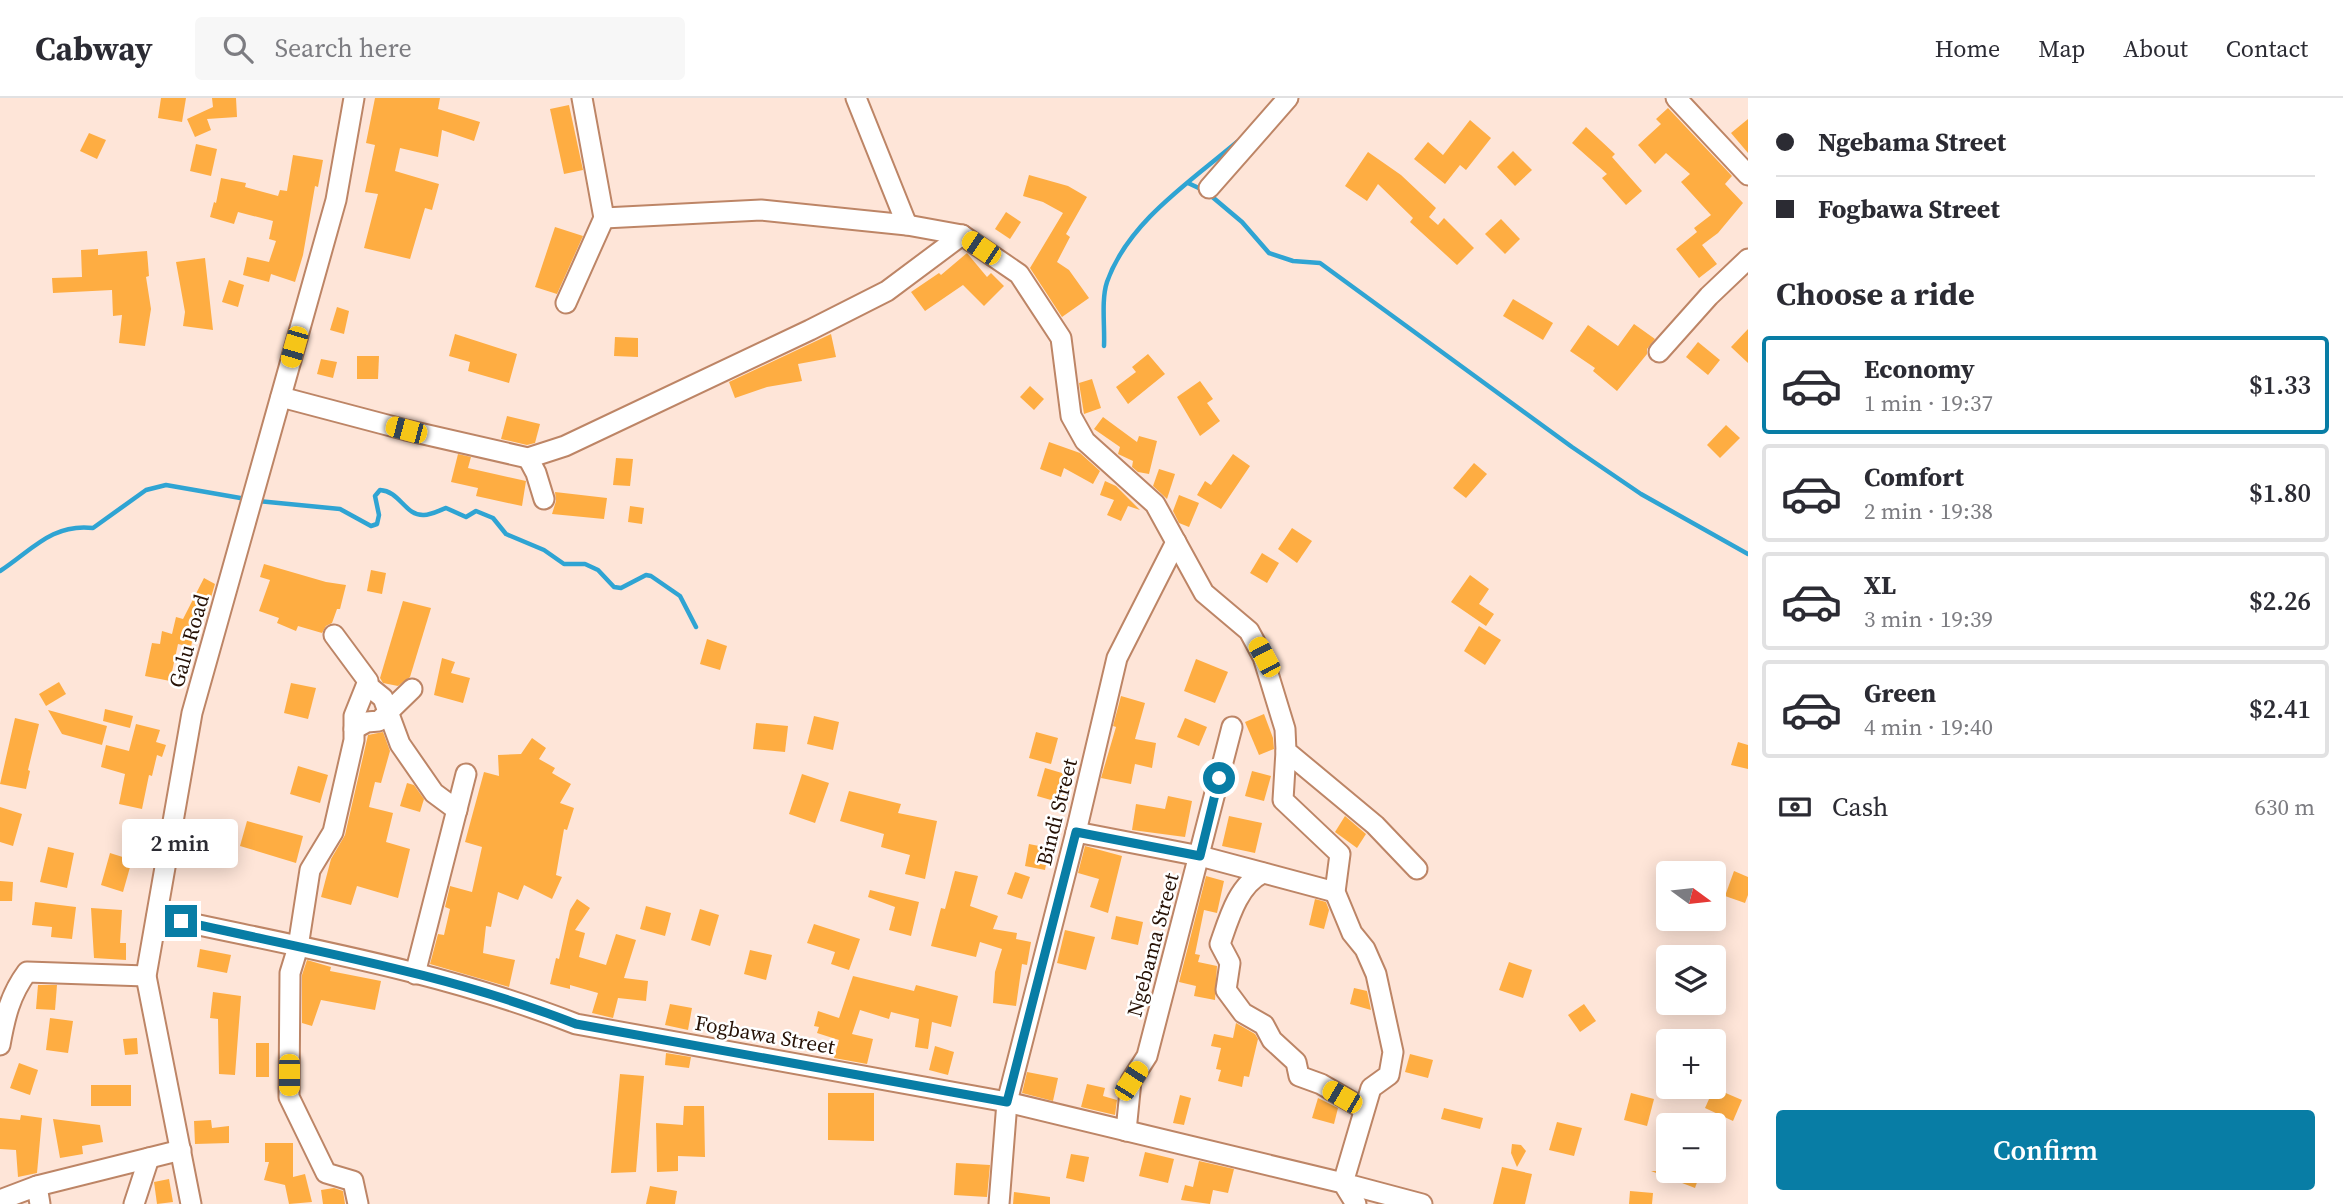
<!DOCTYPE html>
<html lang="en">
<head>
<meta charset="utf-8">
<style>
  body { margin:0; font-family:"Source Serif 4",serif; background:#f7f7f7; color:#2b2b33; height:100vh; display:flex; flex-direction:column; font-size:26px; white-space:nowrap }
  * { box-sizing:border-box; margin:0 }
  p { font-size:23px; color:#7c7c81 }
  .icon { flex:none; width:38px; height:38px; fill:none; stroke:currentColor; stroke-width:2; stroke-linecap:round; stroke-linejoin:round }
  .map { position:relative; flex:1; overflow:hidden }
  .drawer { display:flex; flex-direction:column; background:#fff; width:595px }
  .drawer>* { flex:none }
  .top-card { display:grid; align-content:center; height:154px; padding:0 28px; background:#fff }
  .needle { width:46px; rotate:105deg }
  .buttons { position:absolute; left:1656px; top:763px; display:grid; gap:14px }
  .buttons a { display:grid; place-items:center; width:70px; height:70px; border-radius:7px; background:#fff; box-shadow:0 4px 18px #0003; font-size:35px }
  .end { position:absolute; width:32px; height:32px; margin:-16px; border:9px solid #087da5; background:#fff; box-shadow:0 0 0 4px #fff }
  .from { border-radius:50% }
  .bubble { position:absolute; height:49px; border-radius:7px; background:#fff; box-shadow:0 4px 18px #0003; font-size:23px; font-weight:600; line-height:49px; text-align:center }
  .car { position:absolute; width:21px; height:42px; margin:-21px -10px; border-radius:9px; box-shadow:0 0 5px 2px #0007; background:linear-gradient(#f5c518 24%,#345 0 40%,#f5c518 0 76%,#345 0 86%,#f5c518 0) }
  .top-card b { display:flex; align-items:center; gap:24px; height:66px; font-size:26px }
  .top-card b+b { border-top:2px solid #e1e1e2 }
  .top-card i { width:18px; height:18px; background:#2b2b33 }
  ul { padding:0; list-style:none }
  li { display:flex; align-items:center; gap:21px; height:98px; margin:0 14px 10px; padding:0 14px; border:4px solid #e1e1e2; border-radius:7px }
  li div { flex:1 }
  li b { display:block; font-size:26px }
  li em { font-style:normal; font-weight:600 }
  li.selected { border-color:#087da5 }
  li>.icon { width:63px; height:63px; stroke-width:1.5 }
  h2 { padding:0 28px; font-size:32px; line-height:84px }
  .pay { display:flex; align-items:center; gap:18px; height:77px; padding:0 28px; font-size:26px }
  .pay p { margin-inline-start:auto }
  .cta { display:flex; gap:14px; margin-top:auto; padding:14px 28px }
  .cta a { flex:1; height:80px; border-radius:7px; background:#087da5; color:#fff; font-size:28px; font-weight:600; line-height:80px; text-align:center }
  header { display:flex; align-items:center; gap:42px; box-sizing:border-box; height:98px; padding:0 35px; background:#fff; border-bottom:2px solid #e1e1e2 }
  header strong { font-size:33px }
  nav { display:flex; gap:38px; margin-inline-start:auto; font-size:24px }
  .search { width:490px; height:63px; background:#f7f7f7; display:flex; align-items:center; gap:18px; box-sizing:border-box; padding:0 24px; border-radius:7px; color:#7c7c81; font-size:26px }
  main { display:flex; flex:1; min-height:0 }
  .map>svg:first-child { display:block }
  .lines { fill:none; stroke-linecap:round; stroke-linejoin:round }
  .stream { stroke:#2fa4d3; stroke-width:4.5 }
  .building { fill:#fead42 }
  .minor-casing { stroke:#bd8566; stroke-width:23 }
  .minor { stroke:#fff; stroke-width:19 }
  .route { stroke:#087da5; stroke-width:9 }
  .labels { text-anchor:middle; stroke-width:5; stroke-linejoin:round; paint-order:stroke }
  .street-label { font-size:21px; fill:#261105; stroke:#fff }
</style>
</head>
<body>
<header>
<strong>Cabway</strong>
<div class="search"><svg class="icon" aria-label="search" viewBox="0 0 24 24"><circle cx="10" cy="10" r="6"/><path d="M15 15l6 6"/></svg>Search here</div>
<nav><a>Home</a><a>Map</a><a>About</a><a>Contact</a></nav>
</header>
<main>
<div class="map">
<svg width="1748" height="1106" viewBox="0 0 1748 1106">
  <rect width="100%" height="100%" fill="#fee5d8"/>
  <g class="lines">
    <!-- stream -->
    <g class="stream">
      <path d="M1188,85L1203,92"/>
      <path d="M1210,97L1242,124L1269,155L1293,163L1320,165L1572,349L1641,396L1748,456"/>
      <path d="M1104,248C1105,229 1101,202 1107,184C1128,124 1191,83 1237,44"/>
      <path d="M258,403L340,411L371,428L377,426L379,417L375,398L380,392C400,393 405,418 424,417C431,417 440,412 446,410L466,419L476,413L493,420L506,436L544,452L564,466H585L598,472L614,489L621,490L646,477L651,478L680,498L696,529"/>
      <path d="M0,473C31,453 52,425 93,430L146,392L166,387L246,401"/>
    </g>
  </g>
  <!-- building -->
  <g class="building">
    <path d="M161,0H186L182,24L158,20Z"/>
    <path d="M212,0H236L237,19L207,21L211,32L195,39L187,21L213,9Z"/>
    <path d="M375,0H440L438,11L480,24L474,43L442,32L438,59L400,50L395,73L439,86L432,112L425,110L410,161L364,150L378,96L365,94L375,47L366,45Z"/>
    <path d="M569,7L583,72L564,76L550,11Z"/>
    <path d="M1668,10L1732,78L1725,86L1743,105L1718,135L1702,147L1717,166L1699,180L1676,151L1697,134L1694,130L1711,117L1681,84L1690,76L1666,55L1655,66L1638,47L1661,26L1656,21Z"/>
    <path d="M1748,21V55L1731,35Z"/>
    <path d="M1470,22L1491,40L1466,72L1460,67L1445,86L1414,61L1428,44L1443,57Z"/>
    <path d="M1586,29L1615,56L1612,59L1642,93L1626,107L1602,80L1607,76L1572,45Z"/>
    <path d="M89,35L106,42L97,61L80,53Z"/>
    <path d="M196,46L217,51L211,78L190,73Z"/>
    <path d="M1513,53L1532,72L1515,88L1497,69Z"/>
    <path d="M1368,54L1401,77L1436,110L1429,119L1438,127L1444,120L1474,150L1457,167L1410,124L1413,120L1378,86L1367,103L1345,88Z"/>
    <path d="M293,57L323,62L318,89L315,88L303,157L295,184L271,176L269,184L243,177L247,159L269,164L276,143L269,141L273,123L238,114L234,126L210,119L214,104L216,105L221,80L246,85L245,89L278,98L280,92L287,93Z"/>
    <path d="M1029,77L1068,88L1087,99L1066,136L1070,139L1057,164L1069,172L1089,200L1062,219L1030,170L1063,115L1043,104L1023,98Z"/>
    <path d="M1006,114L1021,124L1010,141L995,131Z"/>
    <path d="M1501,121L1520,141L1505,156L1485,136Z"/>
    <path d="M555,129L583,138L557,196L535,189Z"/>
    <path d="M98,151V157L147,153L149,178L146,179L151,211L145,248L119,245L122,217L113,218L112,192L53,195L52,180L82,179L81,152Z"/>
    <path d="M967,155L987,179L991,175L1004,188L984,208L963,187L925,213L911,194L939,175L941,177Z"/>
    <path d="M205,160L213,232L183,228L185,214L176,164Z"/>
    <path d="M229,182L244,187L238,209L222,204Z"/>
    <path d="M1513,201L1553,225L1543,242L1503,218Z"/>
    <path d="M337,209L349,213L344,236L330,232Z"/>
    <path d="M1634,226L1655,241L1647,251V256L1617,293L1593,273L1595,270L1570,253L1588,227L1618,248Z"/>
    <path d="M1748,231V265L1731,249Z"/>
    <path d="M455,236L517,256L509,285L468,273L470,264L449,258Z"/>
    <path d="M831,236L836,259L798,266L802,283L767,289L735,300L729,284Z"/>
    <path d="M615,239L638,240V259L614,258Z"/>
    <path d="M1698,244L1720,262L1708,277L1686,259Z"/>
    <path d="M1148,256L1165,276L1128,306L1116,289L1136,274L1132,269Z"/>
    <path d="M357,258H379L378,281H357Z"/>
    <path d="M321,261L337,264L333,280L317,276Z"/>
    <path d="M1092,281L1101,310L1084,316L1079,285Z"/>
    <path d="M1200,283L1213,301L1207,305L1220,323L1200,338L1177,299Z"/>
    <path d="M1030,288L1044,301L1034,312L1020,299Z"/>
    <path d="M507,318L540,326L535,345L527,347L501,341Z"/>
    <path d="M1103,319L1137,344L1139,338L1157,343L1149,376L1138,374L1132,369L1133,363L1118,356L1120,349L1094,331Z"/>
    <path d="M1726,327L1740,340L1720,360L1707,347Z"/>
    <path d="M1049,344L1080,355L1100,373L1093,386L1064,370L1061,379L1040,371Z"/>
    <path d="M458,356L471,359L468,370L526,383L522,408L476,398L478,390L451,384Z"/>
    <path d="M1233,356L1250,368L1221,411L1197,397L1205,383L1211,387Z"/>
    <path d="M616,360L633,361L630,388L613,387Z"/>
    <path d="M1474,365L1487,376L1466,400L1453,390Z"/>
    <path d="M1159,371L1175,376L1167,401L1153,388Z"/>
    <path d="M1105,383L1116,388L1140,412L1128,408L1121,423L1107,417L1114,402L1100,397Z"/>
    <path d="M555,394L607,400L604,421L552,416L556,403Z"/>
    <path d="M1179,397L1199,405L1189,429L1179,425L1173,413Z"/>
    <path d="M630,408L644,410L642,426L628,424Z"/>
    <path d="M1292,430L1312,443L1297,465L1278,451Z"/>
    <path d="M1262,455L1279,465L1267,485L1250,475Z"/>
    <path d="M264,466L326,484L346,487L340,511H337L332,525L326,528L322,535L298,528L296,533L277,525L279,520L259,513L270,482L260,479Z"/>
    <path d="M371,472L386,475L382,496L367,493Z"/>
    <path d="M1470,477L1489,491L1479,506L1494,516L1486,528L1451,504Z"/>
    <path d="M204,480L215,486L206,516L198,512L191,549L178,546L170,583L145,578L152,545L160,546L162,533L172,536L176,519L183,521Z"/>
    <path d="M403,503L431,510L410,579L398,588L383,585L380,580Z"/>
    <path d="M1479,528L1501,542L1485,567L1464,553Z"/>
    <path d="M707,541L727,548L720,572L700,566Z"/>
    <path d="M442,560L455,564L451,575L470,580L463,605L434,597Z"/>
    <path d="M1196,561L1228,574L1215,605L1184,593Z"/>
    <path d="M59,584L66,596L46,608L39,596Z"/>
    <path d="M291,585L316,590L308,621L284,615Z"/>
    <path d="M1121,598L1145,605L1135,641L1156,645L1152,670L1135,666L1131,686L1101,680L1116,629L1113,628Z"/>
    <path d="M105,611L133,618L130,630L103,623Z"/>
    <path d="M48,612L107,628L102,647L62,636Z"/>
    <path d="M1264,616L1273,640L1274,651L1259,657L1245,624Z"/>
    <path d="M814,618L839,624L833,652L807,646Z"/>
    <path d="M15,620L39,626L28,672L30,673L26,691L0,686Z"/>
    <path d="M1185,620L1207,629L1199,648L1177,639Z"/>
    <path d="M756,625L788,628L785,654L753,651Z"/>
    <path d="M136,626L160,632L156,644L166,647L162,659L157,657L152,678L149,677L142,711L119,706L125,676L101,669L106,647L129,653Z"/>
    <path d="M383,634L390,653L381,685L375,684L369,709L393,715L386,744L410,751L398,800L357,788L351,807L321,799L331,761L345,737L368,637Z"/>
    <path d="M1036,634L1058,640L1051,666L1029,660Z"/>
    <path d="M532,640L546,650L539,661L555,670L552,675L571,686L560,705L574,710L567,732L564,731L556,777L562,779L552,801L524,787L518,802L498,794L491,829L486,828L483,855L515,862L509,889L430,866L438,836L444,837L450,811L445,809L450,788L472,794L482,749L465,744L484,674L499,678L498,657L521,656Z"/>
    <path d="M1738,644L1748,647V671L1731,667Z"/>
    <path d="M298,668L328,677L320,705L290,696Z"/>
    <path d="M1045,670L1072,678L1065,706L1037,698Z"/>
    <path d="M1252,673L1271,678L1264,703L1245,698Z"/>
    <path d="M802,676L829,685L815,725L789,716Z"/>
    <path d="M407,685L414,687L424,701L420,714L400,708Z"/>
    <path d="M849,693L901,706L898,715L937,723L925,781L905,776L910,757L881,749L884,736L840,723Z"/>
    <path d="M1168,698L1192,703L1185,739L1132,732L1136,706L1165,711Z"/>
    <path d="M0,709L22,716L13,748L0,744Z"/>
    <path d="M1229,718L1262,725L1255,755L1222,748Z"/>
    <path d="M1345,718L1366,736L1357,750L1335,734Z"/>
    <path d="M247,723L303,738L296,765L240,748Z"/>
    <path d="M1029,746L1049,750L1045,772L1025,768Z"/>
    <path d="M1085,748L1122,758L1108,815L1090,809L1099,781L1078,775Z"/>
    <path d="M48,749L74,755L67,790L40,784Z"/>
    <path d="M110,755L132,762L123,794L101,787Z"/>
    <path d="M955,773L978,778L970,808L998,818L993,831L1017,835L1016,841L1031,844L1027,867L1022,866L1016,908L993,905L995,874L1002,851L980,844L976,859L931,848L941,810L945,811Z"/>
    <path d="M1734,773L1748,779V797L1745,805L1725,798Z"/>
    <path d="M1015,774L1030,779L1022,801L1007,796Z"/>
    <path d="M1206,778L1224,783L1217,815L1204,812L1195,856L1200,857L1198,864L1217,868L1215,902L1194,898L1196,888L1179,884Z"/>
    <path d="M0,783L13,784L12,803H0Z"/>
    <path d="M870,792L919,804L911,838L889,832L895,809L868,799Z"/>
    <path d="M577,801L590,810L575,832L585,835L579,859L606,867L616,836L636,842L624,880L648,883L646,903L618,900L613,920L592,915L598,895L570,887V891L550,886L556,860L559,861L570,812Z"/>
    <path d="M1315,801L1326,804L1329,812L1324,831L1309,827Z"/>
    <path d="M35,804L76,809L72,841L51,839L52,829L32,827Z"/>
    <path d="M646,808L671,815L665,838L640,831Z"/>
    <path d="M91,810L122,812L120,845H126V862L94,860Z"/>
    <path d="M700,811L719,817L710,848L691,842Z"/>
    <path d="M1116,818L1143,824L1138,847L1111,841Z"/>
    <path d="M814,826L860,841L849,872L831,866L835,854L807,845Z"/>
    <path d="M1065,832L1095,839L1086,872L1057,865Z"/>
    <path d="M200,851L231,857L227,875L197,869Z"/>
    <path d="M750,852L772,857L766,882L744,876Z"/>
    <path d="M307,862L331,869L330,873L381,883L375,912L321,902L312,928L302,925V877Z"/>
    <path d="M1509,864L1532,872L1523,900L1499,892Z"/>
    <path d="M853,878L914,893L916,887L958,898L951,929L932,924L928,951L915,949L919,921L891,914L889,921L860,912L852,936L873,941L867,966L834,960L839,942L817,935L819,929L814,928L818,913L839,920Z"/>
    <path d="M38,887H57L55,912L36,911Z"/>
    <path d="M1354,890L1367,893L1371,912L1350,906Z"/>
    <path d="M213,894L241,898L235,977L219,976L218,921L210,920Z"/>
    <path d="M670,906L692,910L688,932L665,927Z"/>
    <path d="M1584,906L1596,923L1580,934L1568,917Z"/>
    <path d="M50,920L73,923L68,955L46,952Z"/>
    <path d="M1236,925L1255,936L1258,941L1249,979L1244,978L1242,989L1218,983L1221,972L1216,971L1221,950L1211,948L1214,936L1233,940Z"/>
    <path d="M137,940L138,956L125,957L123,941Z"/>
    <rect x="256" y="945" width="13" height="34"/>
    <path d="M935,948L954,954L948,977L929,972Z"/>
    <path d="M666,955L691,959L689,970L665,967Z"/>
    <path d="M1410,956L1433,962L1428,980L1405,974Z"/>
    <path d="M19,965L38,972L30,997L10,990Z"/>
    <path d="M1027,974L1058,980L1053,1003L1022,995Z"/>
    <path d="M620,976L644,978L636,1074L611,1075Z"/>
    <path d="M1087,986L1105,990L1103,998L1117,1002L1115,1017L1081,1009Z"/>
    <rect x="91" y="987" width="40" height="21"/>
    <path d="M1714,990L1742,1002L1733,1023L1705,1010Z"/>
    <path d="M828,995H874V1043L828,1042Z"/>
    <path d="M1631,995L1654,1001L1647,1028L1624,1022Z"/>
    <path d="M1180,997L1191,1000L1184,1027L1173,1025Z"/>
    <path d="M1318,1000L1338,1010L1334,1026L1312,1020Z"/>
    <path d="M684,1008H704L705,1059L678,1058V1073L657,1074L656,1025L683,1027Z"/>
    <path d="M1444,1010L1483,1020L1480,1031L1441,1021Z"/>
    <path d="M21,1017L42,1020L37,1075L18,1079L16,1052L0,1051V1020L20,1022Z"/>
    <path d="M53,1021L100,1027L103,1044L82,1048L83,1056L60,1060Z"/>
    <path d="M211,1022L212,1030L229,1028V1045L195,1046L194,1023Z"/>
    <path d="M1557,1024L1582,1030L1574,1058L1549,1052Z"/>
    <path d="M265,1045H293V1079L305,1076L312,1104L289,1106L285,1087L264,1082L269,1064H265Z"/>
    <path d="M1512,1046L1521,1047L1526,1053L1517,1069L1511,1055Z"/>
    <path d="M1145,1054L1174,1061L1168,1085L1139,1078Z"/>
    <path d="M1071,1056L1089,1059L1084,1084L1066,1080Z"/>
    <path d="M1199,1063L1234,1071L1228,1095L1213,1092L1210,1106L1181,1102L1185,1087L1193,1089Z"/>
    <path d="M956,1065L990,1067L987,1099L954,1097Z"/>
    <path d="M1502,1069L1532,1076L1525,1106H1493Z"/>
    <path d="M1651,1073H1701L1695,1090Z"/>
    <path d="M169,1081L173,1104L157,1106L154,1084Z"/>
    <path d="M650,1088L677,1093L675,1106H646Z"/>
    <path d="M334,1090L343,1093L345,1106H323L321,1092Z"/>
    <path d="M1630,1093L1653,1095L1652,1106H1629Z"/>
    <path d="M1014,1094L1050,1099V1106H1013Z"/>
  </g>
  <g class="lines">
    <!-- minor casing -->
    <g class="minor-casing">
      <g id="minor">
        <path d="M582,0L604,120"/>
        <path d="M856,0L907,127"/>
        <path d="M1676,0L1748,77"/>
        <path d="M1209,90L1288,0"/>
        <path d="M604,120L761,112L907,127L962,137L1019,176L1061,240L1071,318L1085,343L1155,406L1204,495L1249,533L1263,559L1285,631L1286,653L1375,727L1417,771"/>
        <path d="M566,205L604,120"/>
        <path d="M1659,254L1709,198L1748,161"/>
        <path d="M281,299L406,332L528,360L565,348L810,232L887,193L962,137"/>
        <path d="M528,360L536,375L544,401"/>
        <path d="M334,537L368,583L354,618V642L333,734L310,772L298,849L290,875L289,999L326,1075L353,1083L358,1106"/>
        <path d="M367,587L383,600L400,646L434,695L457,712"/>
        <path d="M354,631L367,624L379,623L412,591"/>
        <path d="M1286,653L1283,702L1340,756L1335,794L1352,835L1365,851L1376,876L1393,954L1389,977L1371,990L1343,1085L1422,1106"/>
        <path d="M1076,734L1200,758L1335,794"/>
        <path d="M1263,775C1238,787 1229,820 1220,846L1230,865L1226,892L1243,915L1264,927L1272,942L1296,964L1299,978L1321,986L1364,1011"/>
        <path d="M157,818C298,849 442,873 576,926L1007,1004L1343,1085L1356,1106"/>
        <path d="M415,876L466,676"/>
        <path d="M0,947C5,919 10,897 27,874L146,878"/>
        <path d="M1126,1033L1131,983L1147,958L1232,629"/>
        <path d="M37,1088L40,1106"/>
        <path d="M0,1102L37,1088L181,1052"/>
        <path d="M134,1106L149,1060"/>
        <path d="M191,1106L146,878L192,615L336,102L354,0"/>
        <path d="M999,1106L1007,1004L1076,734L1117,560L1176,444"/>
      </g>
    </g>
    <!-- minor -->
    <use href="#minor" class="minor"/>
  </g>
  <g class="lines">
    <!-- route -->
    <path class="route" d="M181,823C313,853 449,876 576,926L1007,1004L1076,734L1200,758L1219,680"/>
  </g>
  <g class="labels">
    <!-- street labels -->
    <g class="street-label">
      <text transform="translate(189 543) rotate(-74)" y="7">Galu Road</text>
      <text transform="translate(1057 714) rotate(-76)" y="7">Bindi Street</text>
      <text transform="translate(1153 847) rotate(-75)" y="7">Ngebama Street</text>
      <text transform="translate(765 937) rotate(10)" y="7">Fogbawa Street</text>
    </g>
  </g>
</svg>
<div class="buttons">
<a><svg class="needle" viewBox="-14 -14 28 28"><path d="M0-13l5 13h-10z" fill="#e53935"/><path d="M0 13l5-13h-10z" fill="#7c7c81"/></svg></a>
<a><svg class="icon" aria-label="layers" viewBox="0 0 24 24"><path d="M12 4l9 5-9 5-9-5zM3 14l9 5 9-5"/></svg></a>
<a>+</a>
<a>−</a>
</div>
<i class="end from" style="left:1219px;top:680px"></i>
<i class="end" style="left:181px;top:823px"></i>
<div class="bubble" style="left:122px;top:721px;width:116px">2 min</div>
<i class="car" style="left:981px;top:150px;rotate:304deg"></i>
<i class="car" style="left:294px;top:249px;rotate:196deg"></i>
<i class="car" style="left:406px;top:332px;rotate:285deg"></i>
<i class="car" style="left:1264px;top:559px;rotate:332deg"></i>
<i class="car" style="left:289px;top:977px;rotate:180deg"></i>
<i class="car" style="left:1131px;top:983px;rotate:33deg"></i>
<i class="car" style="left:1342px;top:999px;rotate:300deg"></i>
</div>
<section class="drawer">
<div class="top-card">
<b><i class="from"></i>Ngebama Street</b>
<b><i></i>Fogbawa Street</b>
</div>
<h2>Choose a ride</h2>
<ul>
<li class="selected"><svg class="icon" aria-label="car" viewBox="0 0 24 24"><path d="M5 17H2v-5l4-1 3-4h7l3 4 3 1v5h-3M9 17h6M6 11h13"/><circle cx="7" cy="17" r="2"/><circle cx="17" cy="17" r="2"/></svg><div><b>Economy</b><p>1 min · 19:37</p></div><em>$1.33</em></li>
<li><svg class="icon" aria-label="car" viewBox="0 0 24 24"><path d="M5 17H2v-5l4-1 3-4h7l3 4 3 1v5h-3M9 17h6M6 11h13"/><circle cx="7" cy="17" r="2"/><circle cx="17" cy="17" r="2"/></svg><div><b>Comfort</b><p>2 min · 19:38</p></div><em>$1.80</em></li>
<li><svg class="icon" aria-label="car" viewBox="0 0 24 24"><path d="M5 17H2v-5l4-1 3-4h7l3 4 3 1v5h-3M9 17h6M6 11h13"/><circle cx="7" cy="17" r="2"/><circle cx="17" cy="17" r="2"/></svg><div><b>XL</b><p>3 min · 19:39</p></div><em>$2.26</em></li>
<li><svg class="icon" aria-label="car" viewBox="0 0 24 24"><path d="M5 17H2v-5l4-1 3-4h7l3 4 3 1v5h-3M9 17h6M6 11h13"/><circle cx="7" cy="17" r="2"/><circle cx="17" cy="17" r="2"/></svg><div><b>Green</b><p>4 min · 19:40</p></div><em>$2.41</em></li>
</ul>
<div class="pay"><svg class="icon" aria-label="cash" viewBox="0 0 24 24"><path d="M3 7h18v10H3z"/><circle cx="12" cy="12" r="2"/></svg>Cash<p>630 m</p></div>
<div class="cta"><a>Confirm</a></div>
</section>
</main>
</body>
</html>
